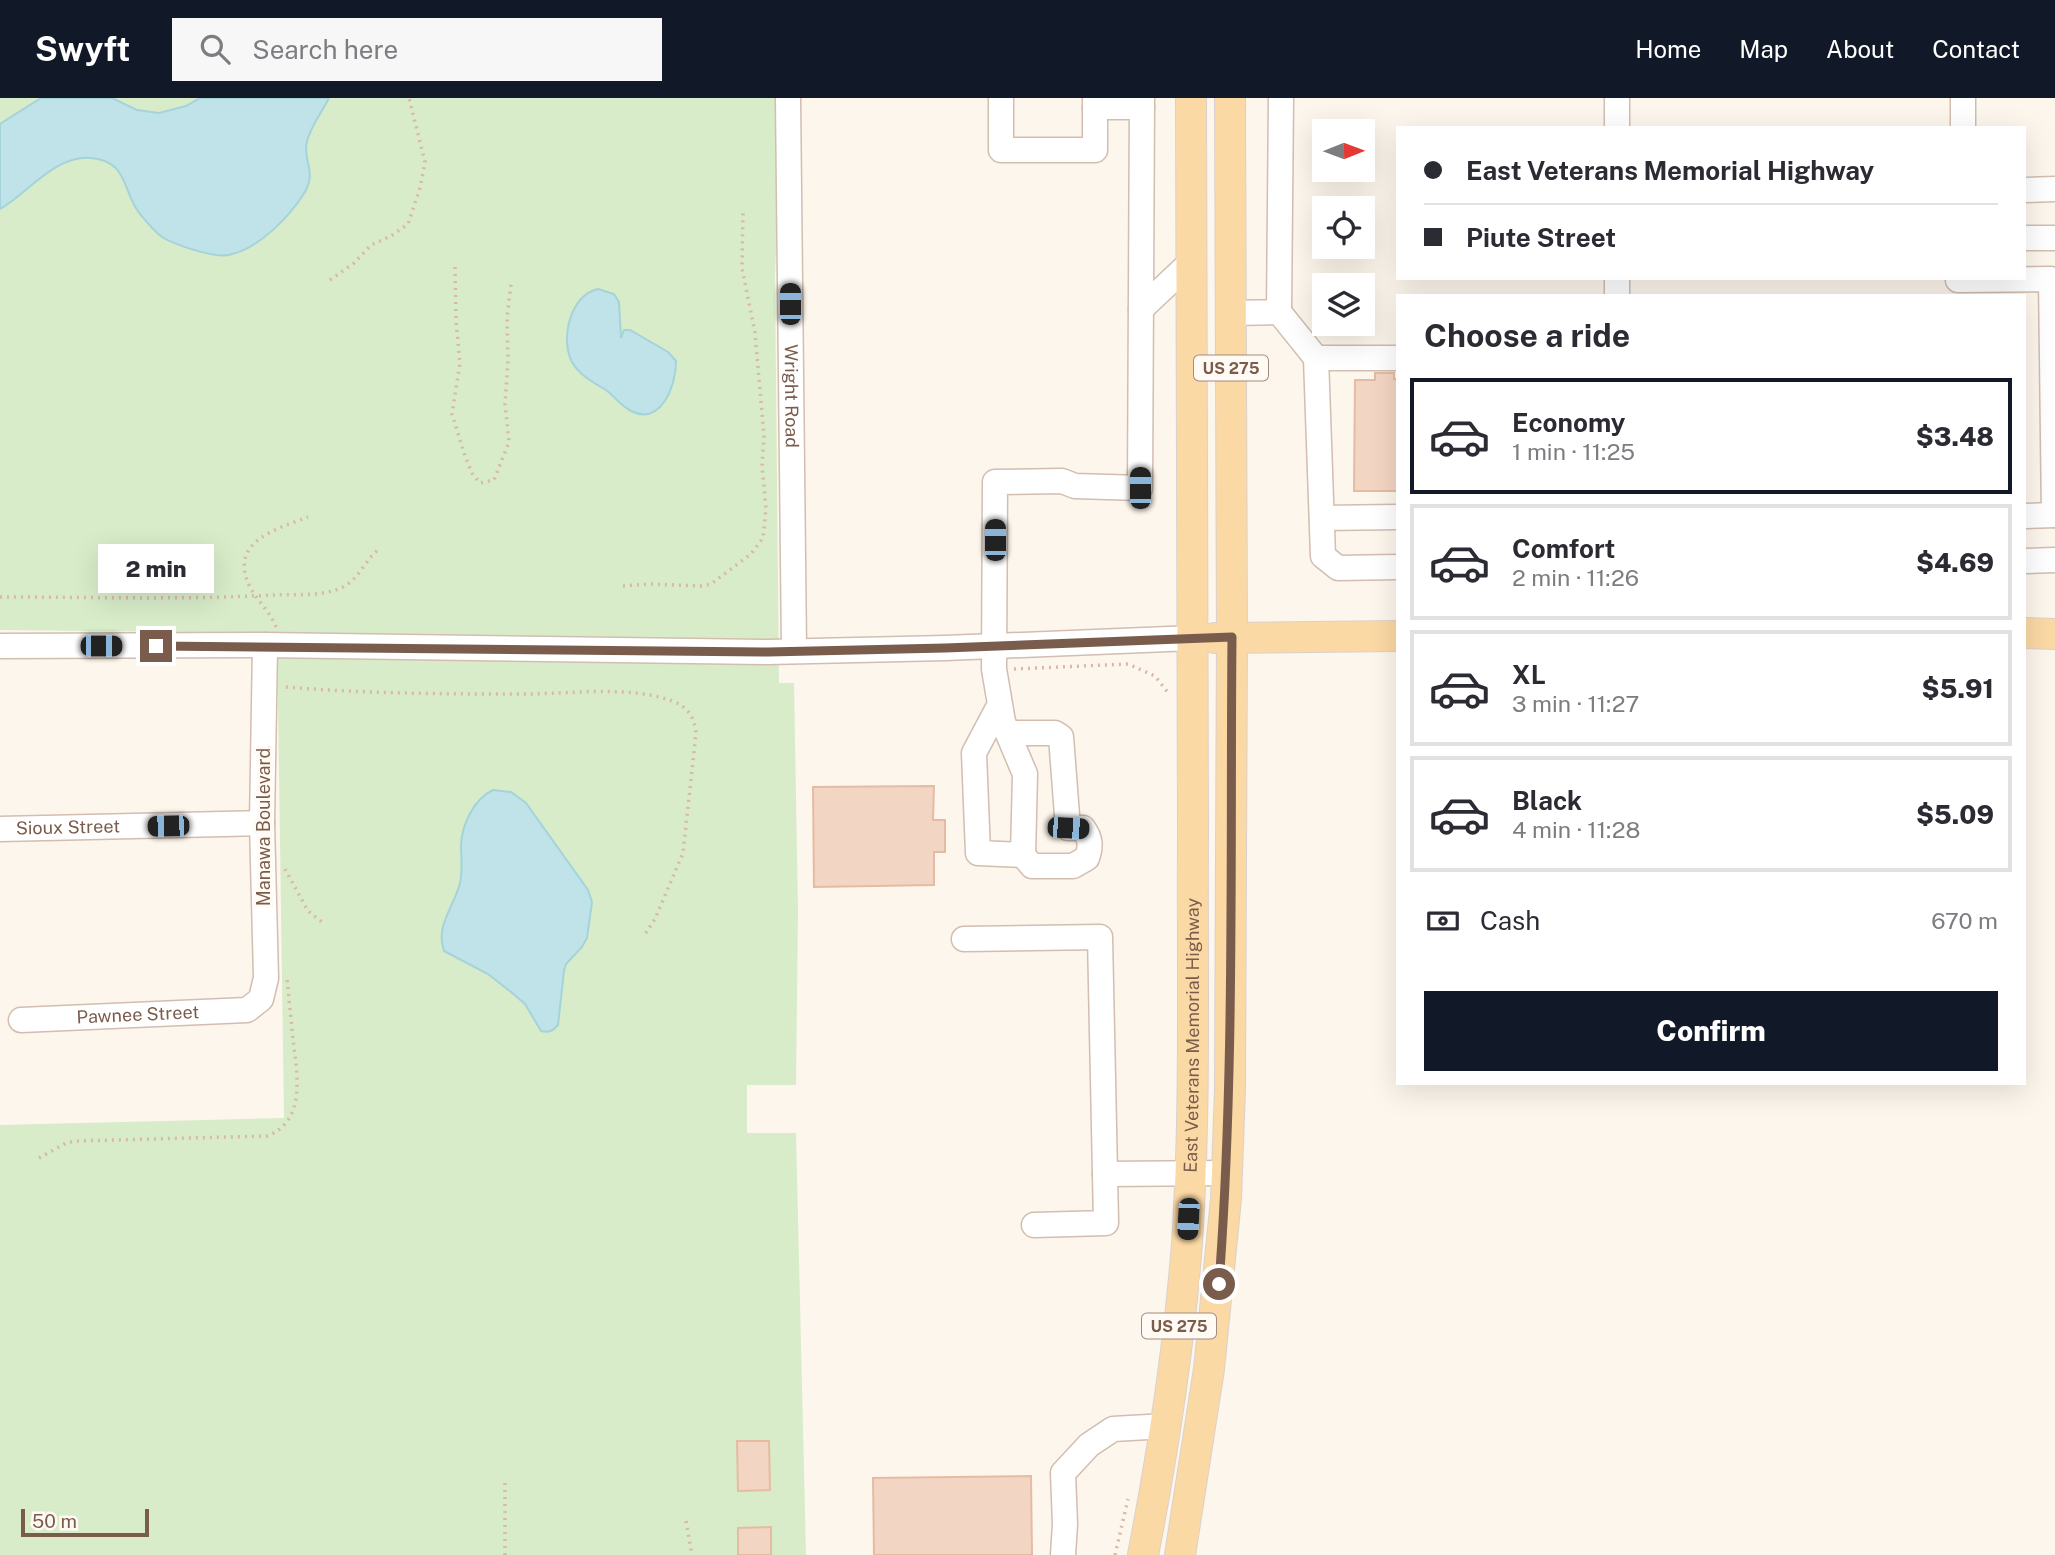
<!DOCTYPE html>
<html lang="en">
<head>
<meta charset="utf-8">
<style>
  body { margin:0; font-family:"Public Sans",sans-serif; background:#f7f7f7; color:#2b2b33; height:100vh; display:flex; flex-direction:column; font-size:26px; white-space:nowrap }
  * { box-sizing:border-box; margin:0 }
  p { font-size:23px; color:#7c7c81 }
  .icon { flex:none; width:38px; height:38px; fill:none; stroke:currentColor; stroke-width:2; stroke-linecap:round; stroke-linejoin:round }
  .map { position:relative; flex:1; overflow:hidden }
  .panel { position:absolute; left:1396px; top:196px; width:630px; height:791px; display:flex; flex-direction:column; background:#fff; border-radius:0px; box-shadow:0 7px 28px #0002 }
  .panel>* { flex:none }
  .banner { position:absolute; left:1396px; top:28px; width:630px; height:154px; border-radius:0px; box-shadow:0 7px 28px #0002; display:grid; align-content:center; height:154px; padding:0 28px; background:#fff }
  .needle { width:46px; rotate:89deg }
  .tools { position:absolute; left:1312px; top:21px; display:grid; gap:14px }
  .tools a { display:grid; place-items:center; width:63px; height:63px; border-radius:0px; background:#fff; box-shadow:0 7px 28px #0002; font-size:35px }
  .scale { position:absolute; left:21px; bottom:18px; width:128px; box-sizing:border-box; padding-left:7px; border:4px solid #7a5c4d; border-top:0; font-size:19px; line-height:24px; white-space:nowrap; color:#7a5c4d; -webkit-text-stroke:5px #fffaf3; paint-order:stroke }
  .end { position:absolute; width:32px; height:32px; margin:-16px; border:9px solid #7a5c4d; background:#fff; box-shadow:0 0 0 4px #fff }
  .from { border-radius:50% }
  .bubble { position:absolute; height:49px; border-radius:0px; background:#fff; box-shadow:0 7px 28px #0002; font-size:23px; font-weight:800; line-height:49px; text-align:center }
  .car { position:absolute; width:21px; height:42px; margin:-21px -10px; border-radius:9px; box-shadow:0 0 5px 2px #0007; background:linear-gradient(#222 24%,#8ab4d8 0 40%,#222 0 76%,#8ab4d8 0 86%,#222 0) }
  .banner b { display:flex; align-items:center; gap:24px; height:66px; font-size:26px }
  .banner b+b { border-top:2px solid #e1e1e2 }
  .banner i { width:18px; height:18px; background:#2b2b33 }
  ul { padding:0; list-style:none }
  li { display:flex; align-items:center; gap:21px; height:116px; margin:0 14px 10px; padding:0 14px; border:4px solid #e1e1e2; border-radius:0px }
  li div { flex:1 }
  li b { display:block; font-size:26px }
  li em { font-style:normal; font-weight:800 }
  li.current { border-color:#111827 }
  li>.icon { width:63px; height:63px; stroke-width:1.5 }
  h2 { padding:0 28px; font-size:32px; line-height:84px }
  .pay { display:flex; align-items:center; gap:18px; height:77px; padding:0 28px; font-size:26px }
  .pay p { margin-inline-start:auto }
  .button { display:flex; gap:14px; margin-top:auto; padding:14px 28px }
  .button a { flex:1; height:80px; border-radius:0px; background:#111827; color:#fff; font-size:28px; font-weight:800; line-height:80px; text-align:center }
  header { display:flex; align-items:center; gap:42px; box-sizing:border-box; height:98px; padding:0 35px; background:#111827; color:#fff }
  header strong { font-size:33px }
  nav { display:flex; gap:38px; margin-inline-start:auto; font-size:24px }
  .search { width:490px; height:63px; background:#f7f7f7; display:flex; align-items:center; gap:18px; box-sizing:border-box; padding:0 24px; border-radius:0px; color:#7c7c81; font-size:26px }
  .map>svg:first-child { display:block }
  .green { fill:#d8ecc9 }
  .water { fill:#bfe3e8; stroke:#a5d3da; stroke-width:2 }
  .building { fill:#f3d5c3; stroke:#e6bba3; stroke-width:2 }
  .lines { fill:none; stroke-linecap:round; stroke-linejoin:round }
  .minor-casing { stroke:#d1beb0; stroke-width:27 }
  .major-casing { stroke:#dad1cd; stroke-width:32 }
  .path { stroke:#d9b8a5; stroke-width:3.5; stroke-dasharray:2 5; stroke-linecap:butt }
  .minor { stroke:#fff; stroke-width:24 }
  .major { stroke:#fbd9a5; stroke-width:30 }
  .route { stroke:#7a5c4d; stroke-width:9 }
  .labels { text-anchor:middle; stroke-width:7; stroke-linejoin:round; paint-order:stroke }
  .shield { fill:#fffaf3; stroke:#a28b7f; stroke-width:2 }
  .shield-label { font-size:16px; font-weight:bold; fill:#7a5c4d }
  .street-label { font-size:18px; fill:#7a5c4d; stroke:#fffaf3 }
</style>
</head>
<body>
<header>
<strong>Swyft</strong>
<div class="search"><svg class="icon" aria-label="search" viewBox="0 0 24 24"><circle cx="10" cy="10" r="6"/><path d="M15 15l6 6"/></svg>Search here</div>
<nav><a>Home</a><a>Map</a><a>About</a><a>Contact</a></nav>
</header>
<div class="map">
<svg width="2055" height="1457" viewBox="0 0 2055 1457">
  <rect width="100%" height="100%" fill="#fdf6ec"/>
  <!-- green -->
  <path class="green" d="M0,0H778L779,82L775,178L779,585H794L798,813L796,987H747V1035H796L806,1457H0V1027L284,1020L277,535L0,532Z"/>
  <!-- water -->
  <g class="water">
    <path d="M41,0H112L137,12L159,15L186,8L200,0H329C322,14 311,28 307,43C302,63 317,72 305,94C290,118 258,152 228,157C214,160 175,147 162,139C154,133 146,123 140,116C122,94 129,63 91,60C55,57 28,95 0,111V26Z"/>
    <path d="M598,191L614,196L619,204L621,240L624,232H630L668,254L676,263C676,288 661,328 631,313C621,308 615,299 606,292C594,285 579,277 572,264C560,241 570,197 598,191Z"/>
    <path d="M493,692L511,694L526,705L588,792L592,804L587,840L582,849L566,866L564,873L558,927C553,933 549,935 541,933L525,906L511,894L488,876L444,853C435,828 454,809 460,785C463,772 461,760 461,747C462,726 474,701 493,692Z"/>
  </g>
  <!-- building -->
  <g class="building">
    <path d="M1375,275H1394V281H1398V393H1354L1355,282H1375Z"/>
    <path d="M934,688L933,722H945V754H934V787L814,789L813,689Z"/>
    <path d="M737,1343H769L770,1392L738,1393Z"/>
    <path d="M1031,1378L1032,1457H874L873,1380Z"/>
    <path d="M771,1429V1457H738V1430Z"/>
  </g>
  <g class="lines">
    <!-- minor casing -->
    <g class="minor-casing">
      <g id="minor">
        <path id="s1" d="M788,0L794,553"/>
        <path d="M1001,0V52H1095V0"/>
        <path d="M1963,0V30"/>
        <path d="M1095,9H1142"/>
        <path d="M1617,30V0"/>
        <path d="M2025,92L2055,91"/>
        <path d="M2025,140H2055"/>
        <path d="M1958,182L2051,181L2054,417"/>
        <path d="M1617,197V180"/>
        <path d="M1141,211L1191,164"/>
        <path d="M1279,214L1316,260L1323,458L1338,470L1398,469"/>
        <path d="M1231,215L1279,214L1281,0"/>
        <path d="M1316,260H1398"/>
        <path d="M2025,418L2055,417"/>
        <path d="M1322,420L1398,419"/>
        <path d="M2025,463L2055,462"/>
        <path d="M0,548L265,547L768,554L945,550L1193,540"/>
        <path d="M1000,606L974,655L978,755L1023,757L1025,676L1003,624L994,571L995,384L1062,383L1075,388L1140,390L1142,0"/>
        <path d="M1008,635H1055L1061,639L1068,730H1083C1091,741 1091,748 1087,760L1073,768H1032L1023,757"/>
        <path id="s2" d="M0,731L262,725"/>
        <path d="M964,841L1100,839L1105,1076L1226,1075"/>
        <path id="s3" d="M21,922L247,912L261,901L266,880L262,725L265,547"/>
        <path d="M1034,1127L1106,1125L1105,1076"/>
        <path d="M1063,1457L1065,1426L1063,1375L1089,1347L1113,1331L1166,1328"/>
      </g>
    </g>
    <!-- major casing -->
    <g class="major-casing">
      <g id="major">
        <path d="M2025,535L2055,536"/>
        <path d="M1215,540L1398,538"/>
        <path id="s4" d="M1143,1457C1163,1354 1179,1250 1187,1145C1196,1008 1192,871 1193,734C1193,489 1191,245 1191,0"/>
        <path d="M1180,1457L1209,1271L1226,1101L1230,991L1232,539L1230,0"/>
      </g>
    </g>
    <!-- path -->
    <g class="path">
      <path d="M455,169L456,223L460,265L452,316L465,358L472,375L480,385L494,382L509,344L505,306L508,262L507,220L511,186"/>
      <path d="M330,182L354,165L371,147L391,138L408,126L420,90L425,64L409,0"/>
      <path d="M623,488L650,486L701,488L711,486L751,456L763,440L766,410L762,368L764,338L755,235L742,170L743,114"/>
      <path d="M0,499C91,499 183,502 274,497C295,496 323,499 343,489C359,481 365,462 379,451"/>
      <path d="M276,529C270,513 256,502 249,487C229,443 277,431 308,419"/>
      <path d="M1014,571L1128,566L1155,578L1169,596"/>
      <path d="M286,589C368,596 451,596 533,596C576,595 632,588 672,603C687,608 695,620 696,635L683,755L655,821L643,839"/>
      <path d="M285,771L308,813L322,824"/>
      <path d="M39,1060L66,1045L76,1043L267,1038C307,1023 297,975 293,941C291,921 289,901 287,881"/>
      <path d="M686,1423L692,1457"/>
      <path d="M505,1457V1382"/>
      <path d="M1115,1457L1128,1401"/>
    </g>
    <!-- minor -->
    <use href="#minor" class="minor"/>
    <!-- major -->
    <use href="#major" class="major"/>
  </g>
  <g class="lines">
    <!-- route -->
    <path class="route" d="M156,548L768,554L945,550L1232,539C1230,755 1235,971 1219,1186"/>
  </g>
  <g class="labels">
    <!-- shield labels -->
    <g class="shield">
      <rect x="1194" y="257.5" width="74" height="25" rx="5"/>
      <rect x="1142" y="1215.5" width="74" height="25" rx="5"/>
    </g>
    <g class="shield-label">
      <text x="1231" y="276">US 275</text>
      <text x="1179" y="1234">US 275</text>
    </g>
    <!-- street labels -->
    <g class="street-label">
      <text dy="6" stroke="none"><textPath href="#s1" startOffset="298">Wright Road</textPath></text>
      <text transform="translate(264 729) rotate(-90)" y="6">Manawa Boulevard</text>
      <text dy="6" stroke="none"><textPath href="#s2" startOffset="68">Sioux Street</textPath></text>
      <text dy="6" stroke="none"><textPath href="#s3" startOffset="117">Pawnee Street</textPath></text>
      <text dy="6" stroke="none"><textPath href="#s4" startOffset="523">East Veterans Memorial Highway</textPath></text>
    </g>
  </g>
</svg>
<div class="tools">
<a><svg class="needle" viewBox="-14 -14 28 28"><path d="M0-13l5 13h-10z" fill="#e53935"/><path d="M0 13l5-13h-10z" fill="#7c7c81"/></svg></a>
<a><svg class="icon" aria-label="locate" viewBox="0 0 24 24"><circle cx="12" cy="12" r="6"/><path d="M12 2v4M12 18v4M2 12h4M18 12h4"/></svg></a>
<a><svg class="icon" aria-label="layers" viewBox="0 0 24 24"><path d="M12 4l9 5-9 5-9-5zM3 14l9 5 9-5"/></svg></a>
</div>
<div class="scale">50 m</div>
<i class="end from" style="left:1219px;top:1186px"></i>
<i class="end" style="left:156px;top:548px"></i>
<div class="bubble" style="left:98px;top:446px;width:116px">2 min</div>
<i class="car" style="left:790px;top:206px;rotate:0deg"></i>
<i class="car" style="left:1140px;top:390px;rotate:0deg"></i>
<i class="car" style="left:995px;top:442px;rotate:0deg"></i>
<i class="car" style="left:101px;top:548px;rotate:90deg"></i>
<i class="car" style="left:168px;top:728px;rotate:269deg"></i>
<i class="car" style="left:1068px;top:730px;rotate:93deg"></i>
<i class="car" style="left:1188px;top:1121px;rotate:183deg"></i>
<div class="banner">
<b><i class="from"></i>East Veterans Memorial Highway</b>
<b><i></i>Piute Street</b>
</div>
<section class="panel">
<h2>Choose a ride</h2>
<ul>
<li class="current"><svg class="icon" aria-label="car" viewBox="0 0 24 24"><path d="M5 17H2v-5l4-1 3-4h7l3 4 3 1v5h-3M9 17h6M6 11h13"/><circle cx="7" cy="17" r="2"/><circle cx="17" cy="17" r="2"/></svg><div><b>Economy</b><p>1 min · 11:25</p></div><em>$3.48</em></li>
<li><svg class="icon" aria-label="car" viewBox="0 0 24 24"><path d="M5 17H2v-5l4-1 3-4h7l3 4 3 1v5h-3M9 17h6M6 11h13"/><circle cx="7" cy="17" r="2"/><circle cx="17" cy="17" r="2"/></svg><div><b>Comfort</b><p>2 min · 11:26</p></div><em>$4.69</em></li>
<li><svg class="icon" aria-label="car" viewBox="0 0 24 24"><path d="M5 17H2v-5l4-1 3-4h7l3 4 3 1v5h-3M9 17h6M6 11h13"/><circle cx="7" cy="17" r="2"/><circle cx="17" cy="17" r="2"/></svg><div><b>XL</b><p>3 min · 11:27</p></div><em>$5.91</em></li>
<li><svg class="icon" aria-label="car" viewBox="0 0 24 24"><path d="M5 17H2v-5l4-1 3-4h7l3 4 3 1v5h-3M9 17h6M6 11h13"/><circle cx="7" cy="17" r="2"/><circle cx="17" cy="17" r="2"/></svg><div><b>Black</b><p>4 min · 11:28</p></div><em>$5.09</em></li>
</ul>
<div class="pay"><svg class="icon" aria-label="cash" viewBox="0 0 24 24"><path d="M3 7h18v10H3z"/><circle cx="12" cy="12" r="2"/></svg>Cash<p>670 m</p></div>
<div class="button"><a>Confirm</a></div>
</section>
</div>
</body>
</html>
